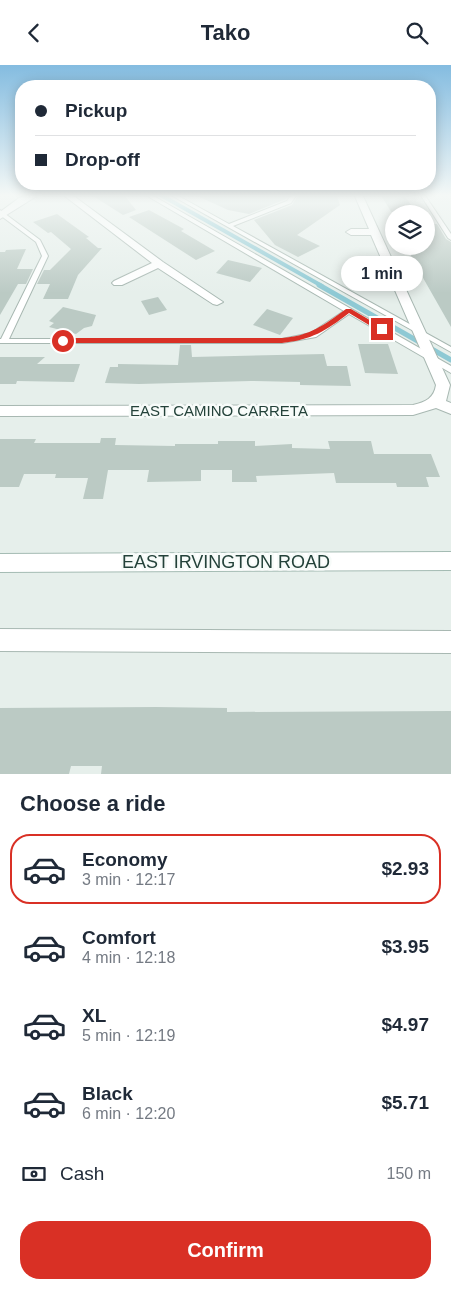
<!DOCTYPE html>
<html lang="en">
<head>
<meta charset="utf-8">
<style>
  body { margin:0; font-family:Arial,sans-serif; background:#f6f6f7; color:#1f2937; height:100vh; display:flex; flex-direction:column; font-size:19px; white-space:nowrap }
  * { box-sizing:border-box; margin:0 }
  p { font-size:16px; color:#747a83 }
  .icon { flex:none; width:28px; height:28px; fill:none; stroke:currentColor; stroke-width:2; stroke-linecap:round; stroke-linejoin:round }
  .map { position:relative; height:709px; overflow:hidden }
  .sheet { display:flex; flex-direction:column; background:#fff; flex:1 }
  .sheet>* { flex:none }
  .hud { position:absolute; left:15px; top:15px; width:421px; height:110px; border-radius:20px; box-shadow:0 2px 12px #0003; display:grid; align-content:center; height:110px; padding:0 20px; background:#fff }
  .controls { position:absolute; left:385px; top:140px; display:grid; gap:10px }
  .controls a { display:grid; place-items:center; width:50px; height:50px; border-radius:50%; background:#fff; box-shadow:0 2px 12px #0003; font-size:25px }
  .end { position:absolute; width:22px; height:22px; margin:-11px; border:6px solid #d93025; background:#fff; box-shadow:0 0 0 2px #fff }
  .from { border-radius:50% }
  .bubble { position:absolute; height:35px; border-radius:18px; background:#fff; box-shadow:0 2px 12px #0003; font-size:16px; font-weight:700; line-height:35px; text-align:center }
  .hud b { display:flex; align-items:center; gap:18px; height:48px; font-size:19px }
  .hud b+b { border-top:1px solid #e0e1e3 }
  .hud i { width:12px; height:12px; background:#1f2937 }
  ul { padding:0; list-style:none }
  li { display:flex; align-items:center; gap:15px; height:70px; margin:0 10px 8px; padding:0 10px; border:2px solid transparent; border-radius:20px }
  li div { flex:1 }
  li b { display:block; font-size:19px }
  li em { font-style:normal; font-weight:700 }
  li.selected { border-color:#d93025 }
  li>.icon { width:45px; height:45px; stroke-width:1.5 }
  h2 { padding:0 20px; font-size:22px; line-height:60px }
  .pay { display:flex; align-items:center; gap:12px; height:55px; padding:0 20px; font-size:19px }
  .pay p { margin-inline-start:auto }
  .cta { display:flex; gap:10px; margin-top:auto; padding:10px 20px }
  .cta a { flex:1; height:58px; border-radius:20px; background:#d93025; color:#fff; font-size:20px; font-weight:700; line-height:58px; text-align:center }
  header { display:flex; justify-content:space-between; align-items:center; height:65px; padding:0 20px; background:#fff; font-size:22px; font-weight:700 }
  .map>svg:first-child { display:block }
  .lines { fill:none; stroke-linecap:round; stroke-linejoin:round }
  .stream-far1 { stroke:#8ec9d4; stroke-width:4 }
  .stream { stroke:#8ec9d4; stroke-width:5 }
  .building { fill:#bbcac4 }
  .lane-casing { stroke:#a8b8b2; stroke-width:2 }
  .street-casing { stroke:#a8b8b2; stroke-width:2 }
  .secondary-casing { stroke:#a4bbb3; stroke-width:2 }
  .lane { fill:#fff; fill-rule:evenodd }
  .street { fill:#fff; fill-rule:evenodd }
  .secondary { fill:#fff; fill-rule:evenodd }
  .route { fill:#d93025 }
  .labels { text-anchor:middle; stroke-width:5; stroke-linejoin:round; paint-order:stroke }
  .street-label { font-size:15px; fill:#24423a; stroke:#f7fbf9 }
  .near-street-label { font-size:18px; fill:#24423a; stroke:#f7fbf9 }
</style>
</head>
<body>
<header><svg class="icon" aria-label="back" viewBox="0 0 24 24"><path d="M15 5l-7 7 7 7"/></svg>Tako<svg class="icon" aria-label="search" viewBox="0 0 24 24"><circle cx="10" cy="10" r="6"/><path d="M15 15l6 6"/></svg></header>
<div class="map">
<svg width="451" height="709" viewBox="0 0 451 709">
  <rect width="100%" height="100%" fill="#e6efeb"/>
  <g class="lines">
    <!-- stream-far1 -->
    <path class="stream-far1" d="M159,129L322,221"/>
    <!-- stream -->
    <path class="stream" d="M319,220L451,295"/>
  </g>
  <!-- building -->
  <g class="building">
    <path d="M90,129L124,130L136,145L123,150Z"/>
    <path d="M193,129H290L286,134L249,149L228,145Z"/>
    <path d="M299,129H336L340,140L297,170L320,181L298,192L275,180L254,155L292,140Z"/>
    <path d="M380,129H403L417,148H392Z"/>
    <path d="M149,145L184,164L181,166L215,186L196,195L129,152Z"/>
    <path d="M57,149L89,172L86,173L98,183H102L78,210L68,234H43L50,219H37L44,205H50L71,184L51,167L48,168L33,157Z"/>
    <path d="M426,159H437L446,174L451,177V262L414,197L407,181H426Z"/>
    <path d="M26,184L17,204H33L26,219H18L0,250V187H5L6,185Z"/>
    <path d="M228,195L262,203L250,217L216,208Z"/>
    <path d="M158,232L167,245L149,250L141,236Z"/>
    <path d="M63,242L96,250L92,261L84,263L76,269L49,262L54,258L49,256Z"/>
    <path d="M267,244L293,253L280,270L253,260Z"/>
    <path d="M358,279H388L398,309L365,308Z"/>
    <path d="M180,280H191L192,292L324,289L327,301H347L351,321L300,320V317L251,316L139,319L105,318L110,302H118V299L178,300Z"/>
    <path d="M0,292H45L37,299H80L74,317L17,316L16,319H0Z"/>
    <path d="M101,373H116L115,380L175,381V379H218V376H255V381L292,379V383L330,384L328,376H371L374,389H431L440,412H426L429,422H397L396,418H336L334,408L256,411L257,417H232V405H201V416L147,417L149,405H108L103,434H83L88,413H55L56,409H24L19,422H0V374H36L34,378H100Z"/>
    <path d="M156,642L227,643V647L451,646V709H101L102,701H71L69,709H0V643Z"/>
  </g>
  <g class="lines">
    <!-- lane casing -->
    <g class="lane-casing">
      <g id="lane">
        <path d="M144,129H150L451,301V308L349,249L316,272L282,278H0V274H1L42,191L36,177L0,150V145L40,175L48,191L9,274H282L311,268L344,246Z"/>
        <path d="M169,129H175L229,159L287,136L292,129H297L291,138L233,161L451,282V287Z"/>
        <path d="M420,129H424L451,169V175L448,173Z"/>
      </g>
    </g>
    <!-- street casing -->
    <g class="street-casing">
      <g id="street">
        <path d="M29,129H40L0,154V147L19,133Z"/>
        <path d="M62,129H71L163,197L223,237L217,240L213,239L158,203L122,220H114L112,218L114,216L152,198Z"/>
        <path d="M354,129H362L450,320L446,336L451,338V349L436,343L413,350L0,351V341L413,340C426,337 434,333 436,320L371,170H351L346,167L351,164H369Z"/>
        <path d="M0,564L451,566V588L0,586Z"/>
      </g>
    </g>
    <!-- secondary casing -->
    <g class="secondary-casing">
      <path id="secondary" d="M451,487V505L0,507V489Z"/>
    </g>
    <!-- lane -->
    <use href="#lane" class="lane"/>
    <!-- street -->
    <use href="#street" class="street"/>
    <!-- secondary -->
    <use href="#secondary" class="secondary"/>
  </g>
  <!-- sky -->
  <linearGradient id="sky" x2="0" y2="1"><stop stop-color="#84bce0"/><stop offset="0.57" stop-color="#f4f8f6"/><stop offset="1" stop-color="#f4f8f6" stop-opacity="0"/></linearGradient>
  <rect width="451" height="228" fill="url(#sky)"/>
  <!-- route -->
  <path class="route" d="M346,244H351L385,264L379,266L349,248C326,266 311,275 282,278H63L60,276L63,273H282C310,271 324,260 346,244Z"/>
  <g class="labels">
    <!-- street labels -->
    <g class="street-label">
      <text x="219" y="351">EAST CAMINO CARRETA</text>
    </g>
    <!-- near-street labels -->
    <g class="near-street-label">
      <text x="226" y="503">EAST IRVINGTON ROAD</text>
    </g>
  </g>
</svg>
<div class="controls">
<a><svg class="icon" aria-label="layers" viewBox="0 0 24 24"><path d="M12 4l9 5-9 5-9-5zM3 14l9 5 9-5"/></svg></a>
</div>
<i class="end from" style="left:63px;top:276px"></i>
<i class="end" style="left:382px;top:264px"></i>
<div class="bubble" style="left:341px;top:191px;width:82px">1 min</div>
<div class="hud">
<b><i class="from"></i>Pickup</b>
<b><i></i>Drop-off</b>
</div>
</div>
<section class="sheet">
<h2>Choose a ride</h2>
<ul>
<li class="selected"><svg class="icon" aria-label="car" viewBox="0 0 24 24"><path d="M5 17H2v-5l4-1 3-4h7l3 4 3 1v5h-3M9 17h6M6 11h13"/><circle cx="7" cy="17" r="2"/><circle cx="17" cy="17" r="2"/></svg><div><b>Economy</b><p>3 min · 12:17</p></div><em>$2.93</em></li>
<li><svg class="icon" aria-label="car" viewBox="0 0 24 24"><path d="M5 17H2v-5l4-1 3-4h7l3 4 3 1v5h-3M9 17h6M6 11h13"/><circle cx="7" cy="17" r="2"/><circle cx="17" cy="17" r="2"/></svg><div><b>Comfort</b><p>4 min · 12:18</p></div><em>$3.95</em></li>
<li><svg class="icon" aria-label="car" viewBox="0 0 24 24"><path d="M5 17H2v-5l4-1 3-4h7l3 4 3 1v5h-3M9 17h6M6 11h13"/><circle cx="7" cy="17" r="2"/><circle cx="17" cy="17" r="2"/></svg><div><b>XL</b><p>5 min · 12:19</p></div><em>$4.97</em></li>
<li><svg class="icon" aria-label="car" viewBox="0 0 24 24"><path d="M5 17H2v-5l4-1 3-4h7l3 4 3 1v5h-3M9 17h6M6 11h13"/><circle cx="7" cy="17" r="2"/><circle cx="17" cy="17" r="2"/></svg><div><b>Black</b><p>6 min · 12:20</p></div><em>$5.71</em></li>
</ul>
<div class="pay"><svg class="icon" aria-label="cash" viewBox="0 0 24 24"><path d="M3 7h18v10H3z"/><circle cx="12" cy="12" r="2"/></svg>Cash<p>150 m</p></div>
<div class="cta"><a>Confirm</a></div>
</section>
</body>
</html>
